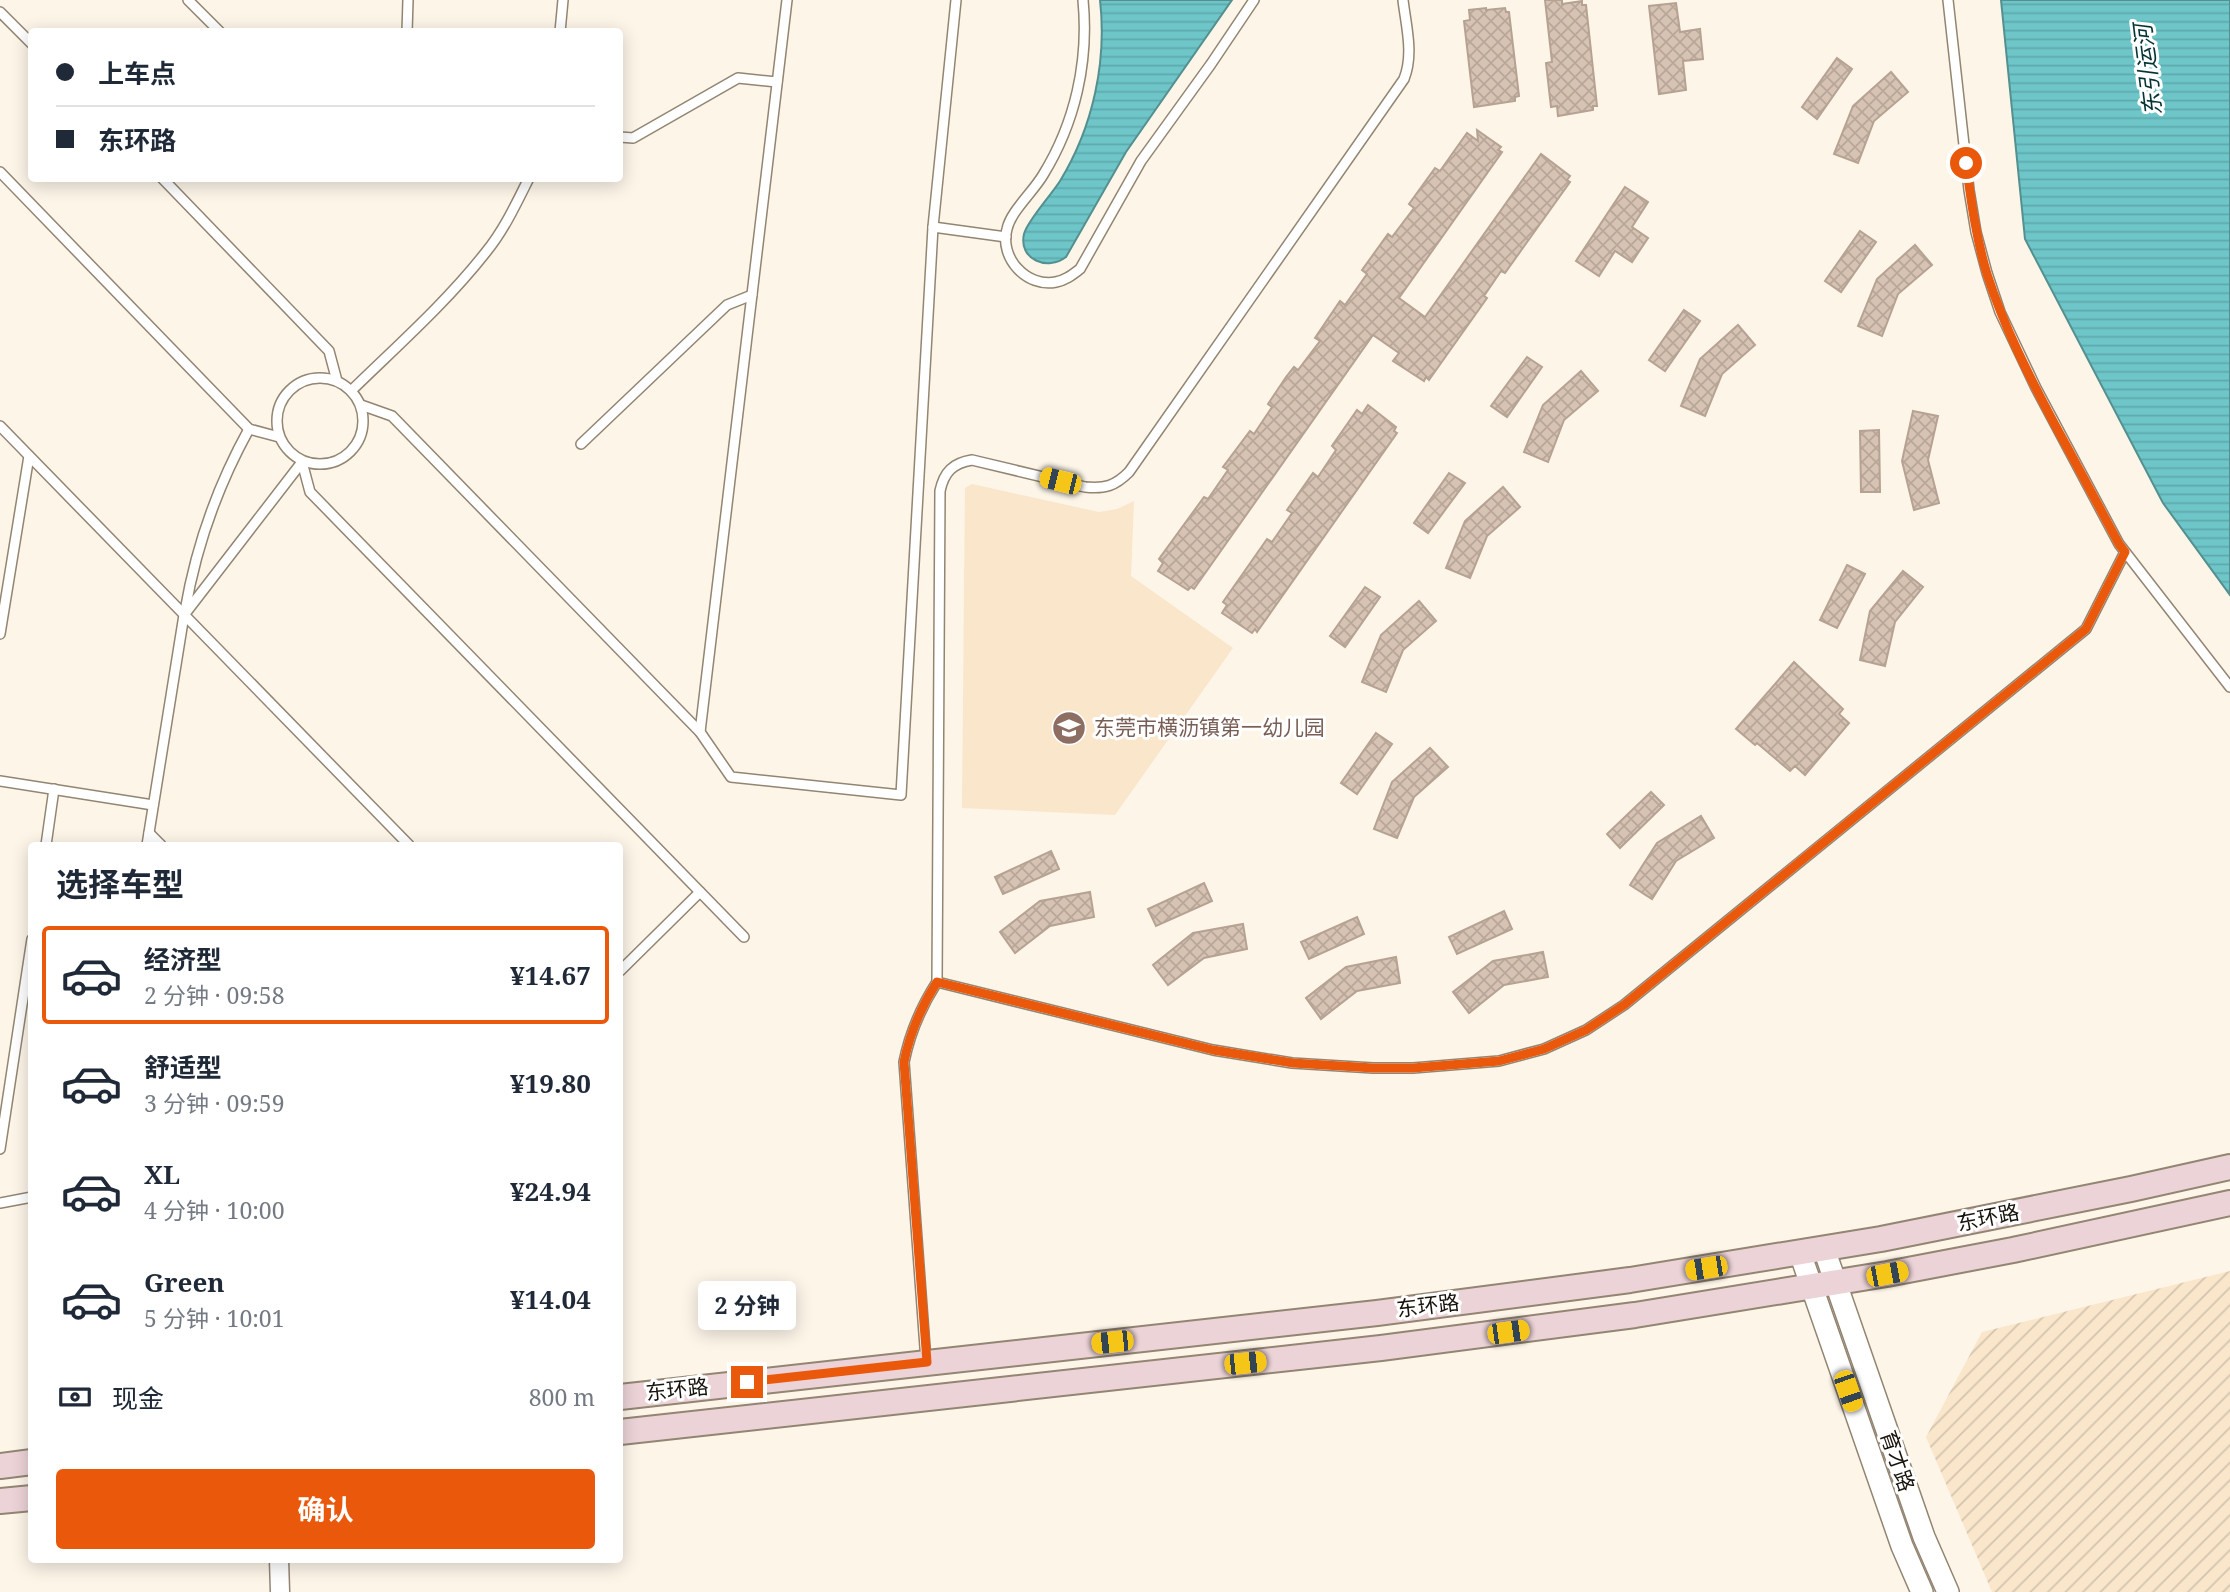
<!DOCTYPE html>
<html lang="zh">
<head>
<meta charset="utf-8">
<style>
  body { margin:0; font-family:"Noto Serif","Noto Sans SC",serif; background:#f6f6f7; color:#1f2937; height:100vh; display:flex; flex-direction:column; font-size:26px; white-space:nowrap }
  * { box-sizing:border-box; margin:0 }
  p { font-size:23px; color:#747a83 }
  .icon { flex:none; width:38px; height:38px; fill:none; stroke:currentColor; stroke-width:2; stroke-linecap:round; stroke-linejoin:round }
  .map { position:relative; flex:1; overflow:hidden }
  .side { position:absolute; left:28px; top:842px; width:595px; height:721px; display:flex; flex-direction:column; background:#fff; border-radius:7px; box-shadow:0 4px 18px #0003 }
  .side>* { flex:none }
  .guide { position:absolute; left:28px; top:28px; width:595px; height:154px; border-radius:7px; box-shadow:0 4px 18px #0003; display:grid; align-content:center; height:154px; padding:0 28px; background:#fff }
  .end { position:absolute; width:32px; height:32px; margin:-16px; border:9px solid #ea580c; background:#fff; box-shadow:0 0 0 4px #fff }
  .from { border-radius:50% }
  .bubble { position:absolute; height:49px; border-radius:7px; background:#fff; box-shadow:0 4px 18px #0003; font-size:23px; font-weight:700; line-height:49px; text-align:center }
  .car { position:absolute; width:21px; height:42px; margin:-21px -10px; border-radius:9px; box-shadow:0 0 5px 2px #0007; background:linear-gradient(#f5c518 24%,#345 0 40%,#f5c518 0 76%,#345 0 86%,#f5c518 0) }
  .guide b { display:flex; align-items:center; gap:24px; height:66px; font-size:26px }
  .guide b+b { border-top:2px solid #e0e1e3 }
  .guide i { width:18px; height:18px; background:#1f2937 }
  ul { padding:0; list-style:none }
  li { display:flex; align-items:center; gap:21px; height:98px; margin:0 14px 10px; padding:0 14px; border:4px solid transparent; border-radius:7px }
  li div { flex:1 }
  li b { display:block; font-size:26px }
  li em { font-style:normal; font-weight:700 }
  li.on { border-color:#ea580c }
  li>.icon { width:63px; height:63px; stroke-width:1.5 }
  h2 { padding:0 28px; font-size:32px; line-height:84px }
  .pay { display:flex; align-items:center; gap:18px; height:77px; padding:0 28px; font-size:26px }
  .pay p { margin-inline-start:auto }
  .cta { display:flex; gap:14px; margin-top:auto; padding:14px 28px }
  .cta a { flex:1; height:80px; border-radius:7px; background:#ea580c; color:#fff; font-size:28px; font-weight:700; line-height:80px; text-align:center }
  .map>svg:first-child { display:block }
  .built { fill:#f9e6cb }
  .industrial { fill:url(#industrial-furrows) }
  .water { fill:url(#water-rules); stroke:#549090; stroke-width:2 }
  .building { fill:url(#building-cross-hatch); stroke:#b5a292; stroke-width:2 }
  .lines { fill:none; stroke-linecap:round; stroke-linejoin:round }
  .service-casing { stroke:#928572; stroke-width:12 }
  .minor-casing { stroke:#928572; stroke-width:21 }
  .tertiary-casing { stroke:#928572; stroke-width:24 }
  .secondary-casing { stroke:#928572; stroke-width:28 }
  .service { stroke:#fff; stroke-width:9 }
  .minor { stroke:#fff; stroke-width:18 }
  .tertiary { stroke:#fff; stroke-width:21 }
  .secondary { stroke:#ecd3d7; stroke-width:24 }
  .route { stroke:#ea580c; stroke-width:9 }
  .labels { text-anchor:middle; stroke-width:6; stroke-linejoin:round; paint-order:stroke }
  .education-label { font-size:21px; fill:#785e54; stroke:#fff; text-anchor:start }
  .street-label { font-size:21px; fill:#18130c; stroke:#fff }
  .water-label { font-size:23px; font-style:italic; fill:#063335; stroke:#fff }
</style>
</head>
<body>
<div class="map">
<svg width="2230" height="1592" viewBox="0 0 2230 1592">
  <defs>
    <pattern id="industrial-furrows" width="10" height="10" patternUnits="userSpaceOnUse" patternTransform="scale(1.75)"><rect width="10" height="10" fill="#f9e6cb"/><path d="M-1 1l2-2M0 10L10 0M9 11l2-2" fill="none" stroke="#d5c4ad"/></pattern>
    <pattern id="water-rules" width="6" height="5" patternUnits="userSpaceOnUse" patternTransform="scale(1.75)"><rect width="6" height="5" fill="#6ec6c9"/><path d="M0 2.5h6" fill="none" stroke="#5fa9ab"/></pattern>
    <pattern id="building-cross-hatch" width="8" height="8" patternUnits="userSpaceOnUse" patternTransform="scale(1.75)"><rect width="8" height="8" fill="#d7c3b3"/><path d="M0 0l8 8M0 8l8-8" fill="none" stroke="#b8a799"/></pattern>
  </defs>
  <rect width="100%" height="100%" fill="#fdf5e8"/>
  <!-- built -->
  <path class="built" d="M972,484L1099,512L1117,509L1134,501L1131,576L1233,648L1115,815L962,808L965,488Z"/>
  <!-- industrial -->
  <path class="industrial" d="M2230,1271V1592H1992L1926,1437L1982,1332Z"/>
  <!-- water -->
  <g class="water">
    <path d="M1100,0H1232L1126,152L1066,257C1048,271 1018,260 1024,234C1027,221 1052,194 1060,181C1093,127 1107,62 1100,0Z"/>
    <path d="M2001,0H2230V595L2163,503L2025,239Z"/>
  </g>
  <!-- building -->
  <g class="building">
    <path d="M1545,0H1562V4L1582,1V5H1586L1597,106H1593V110L1558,116L1557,106L1551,107L1546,63L1552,62Z"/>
    <path d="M1676,3L1680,32L1700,29L1703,59L1683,61L1686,90L1659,94L1649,6Z"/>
    <path d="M1486,8V10L1505,8L1506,12H1509L1519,96L1515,97V101L1474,107L1464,21L1470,20L1469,10Z"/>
    <path d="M1837,58L1852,69L1817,119L1802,107Z"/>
    <path d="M1891,72L1908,92L1874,121L1858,163L1834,154L1853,106Z"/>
    <path d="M1477,130L1501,147L1498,150L1502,152L1399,298L1425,317L1541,154L1570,176L1567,180L1570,182L1505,273L1501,271L1484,296L1487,298L1429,380L1426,377L1424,381L1393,361L1399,353L1373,335L1194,589L1191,587L1188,590L1158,571L1163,563L1159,559L1204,497L1208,499L1228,470L1223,467L1250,431L1254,434L1272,407L1268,404L1286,377L1294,367L1298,370L1320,341L1315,338L1340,301L1345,305L1367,274L1362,270L1388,234L1392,237L1414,208L1409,204L1435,168L1440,171L1467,133L1478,141Z"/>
    <path d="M1625,187L1648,202L1632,227L1648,238L1632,262L1615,251L1599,276L1576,261Z"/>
    <path d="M1860,231L1876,242L1841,292L1825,281Z"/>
    <path d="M1915,245L1932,265L1898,294L1882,336L1858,326L1877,279Z"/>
    <path d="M1684,310L1700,321L1665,371L1649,360Z"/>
    <path d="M1738,325L1755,345L1722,374L1705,416L1681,406L1700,359Z"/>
    <path d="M1527,357L1542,367L1507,417L1491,406Z"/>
    <path d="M1581,371L1598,391L1564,420L1548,462L1524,452L1543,405Z"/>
    <path d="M1368,405L1396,427L1394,431L1397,433L1257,632L1255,629L1252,633L1222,613L1227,605L1223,602L1267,539L1272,542L1292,513L1287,510L1313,473L1318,477L1336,450L1332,446L1350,420L1357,410L1362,414Z"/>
    <path d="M1913,411L1938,416L1928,460L1939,503L1914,510L1902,461Z"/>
    <path d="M1879,430L1880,492H1861L1860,431Z"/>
    <path d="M1449,473L1465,483L1428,533L1414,523Z"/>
    <path d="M1503,487L1520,507L1487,536L1470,578L1446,568L1465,521Z"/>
    <path d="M1847,565L1865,574L1837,628L1820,620Z"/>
    <path d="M1903,571L1923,587L1895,622L1885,666L1860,660L1870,611Z"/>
    <path d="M1365,587L1380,597L1345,647L1330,636Z"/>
    <path d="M1419,601L1436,621L1403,650L1386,692L1362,682L1381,635Z"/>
    <path d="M1794,662L1843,709L1839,714L1849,723L1805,775L1795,766L1790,771L1757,743L1755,745L1736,729Z"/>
    <path d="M1376,733L1392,744L1357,794L1341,783Z"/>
    <path d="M1430,748L1448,767L1414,797L1397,838L1374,829L1392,782Z"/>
    <path d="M1651,792L1664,805L1620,848L1607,834Z"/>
    <path d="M1701,816L1714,838L1676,861L1652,899L1630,885L1657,843Z"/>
    <path d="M1051,851L1059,869L1003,894L995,877Z"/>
    <path d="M1204,883L1212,901L1156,926L1148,909Z"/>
    <path d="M1090,892L1094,917L1050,926L1015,953L1000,932L1040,901Z"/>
    <path d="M1504,911L1512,929L1457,954L1449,937Z"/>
    <path d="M1357,917L1364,934L1309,959L1301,942Z"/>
    <path d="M1243,924L1247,949L1204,958L1168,985L1153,965L1193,933Z"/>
    <path d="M1543,952L1548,977L1504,985L1469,1013L1453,992L1493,961Z"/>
    <path d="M1396,957L1400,983L1357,991L1321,1019L1306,998L1346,967Z"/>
  </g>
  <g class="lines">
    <!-- service casing -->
    <g class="service-casing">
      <g id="service">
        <path d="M188,0L220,32"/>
        <path d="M1083,0C1089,62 1075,123 1043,175C1033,192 1011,211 1007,229C999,258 1027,288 1056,282C1066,280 1072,275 1080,269L1141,161L1211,64L1254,0"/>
        <path d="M1948,0L1969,190L1976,232L1987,273L2000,312L2036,388L2119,544L2230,687"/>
        <path d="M0,12L32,44"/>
        <path d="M407,32L408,0"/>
        <path d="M560,32L563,0"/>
        <path d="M620,137L633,138L738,78L777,82"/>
        <path d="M0,172L249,429L279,437"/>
        <path d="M162,178L329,351L337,381"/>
        <path d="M933,227L1006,237"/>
        <circle cx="320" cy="421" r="43"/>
        <path d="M351,391C397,346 446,303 486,252C504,230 516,204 529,178"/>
        <path d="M361,405L392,416L700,732L731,777L901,795L933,227L956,0"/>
        <path d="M0,426L409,845"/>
        <path d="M581,444L727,305L752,295"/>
        <path d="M302,462L310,492L744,937"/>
        <path d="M185,611C196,546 217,487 249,429"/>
        <path d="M0,634L29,456"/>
        <path d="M700,732L787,0"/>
        <path d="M0,781L153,805"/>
        <path d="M149,833L161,845"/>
        <path d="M46,845L54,789"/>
        <path d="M147,845L184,615L302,462"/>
        <path d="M620,971L700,892"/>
        <path d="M937,982L1213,1050L1292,1063L1373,1068H1413L1499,1061L1544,1049L1586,1030L1624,1005L2086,629L2125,552"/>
        <path d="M0,1149L32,939"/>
        <path d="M0,1203L32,1197"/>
        <path d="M926,1361L904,1062C910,1032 921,1007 937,982L940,491C944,472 953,463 972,460L1085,487C1105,489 1115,486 1129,472L1404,79C1414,54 1406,26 1403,0"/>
      </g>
    </g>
    <!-- minor casing -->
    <g class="minor-casing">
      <path id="minor" d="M279,1559L280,1592"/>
    </g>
    <!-- tertiary casing -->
    <g class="tertiary-casing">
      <g id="tertiary">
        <path d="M1824,1249L1924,1537L1948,1592"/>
        <path d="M1800,1253L1902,1546L1922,1592"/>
      </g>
    </g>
    <!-- secondary casing -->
    <g class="secondary-casing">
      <g id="secondary">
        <path d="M620,1397L1377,1313L1630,1280L1881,1239L2131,1189L2230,1167"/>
        <path d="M620,1432L1381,1348L1635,1315L1887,1274L2013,1250L2230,1203"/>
        <path d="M0,1466L32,1462"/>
        <path d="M0,1501L32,1498"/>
      </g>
    </g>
    <!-- service -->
    <use href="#service" class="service"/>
    <!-- minor -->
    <use href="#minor" class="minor"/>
    <!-- tertiary -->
    <use href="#tertiary" class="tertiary"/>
    <!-- secondary -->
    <use href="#secondary" class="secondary"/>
  </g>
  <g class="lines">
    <!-- route -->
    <path class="route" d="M747,1382L927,1362L904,1062C910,1032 921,1007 937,982L1213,1050L1293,1063L1373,1068H1413L1499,1061L1544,1049L1586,1030L1624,1005L2086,629L2125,552L2119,544C2098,505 2077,465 2055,425C2029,376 2004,327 1987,274C1976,238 1971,200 1966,163"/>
  </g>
  <!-- icons -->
  <defs>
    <g id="school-disc" transform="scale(1.75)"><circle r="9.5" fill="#8d6e63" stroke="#fff"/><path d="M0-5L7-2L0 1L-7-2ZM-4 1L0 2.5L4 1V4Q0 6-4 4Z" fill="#fff"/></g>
  </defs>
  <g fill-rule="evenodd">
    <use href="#school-disc" x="1069" y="728"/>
  </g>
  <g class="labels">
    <!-- education labels -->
    <g class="education-label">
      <text x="1094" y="735">东莞市横沥镇第一幼儿园</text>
    </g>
    <!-- street labels -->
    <g class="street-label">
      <text transform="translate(1988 1218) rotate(-11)" y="7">东环路</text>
      <text transform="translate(1428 1306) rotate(-7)" y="7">东环路</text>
      <text transform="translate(677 1390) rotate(-6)" y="7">东环路</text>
      <text transform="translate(1897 1461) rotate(71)" y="7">育才路</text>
    </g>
    <!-- water labels -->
    <g class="water-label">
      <text transform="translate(2148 70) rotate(-97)" y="8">东引运河</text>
    </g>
  </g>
</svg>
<i class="end from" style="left:1966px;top:163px"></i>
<i class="end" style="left:747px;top:1382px"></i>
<div class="bubble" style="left:698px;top:1281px;width:98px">2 分钟</div>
<i class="car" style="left:1060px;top:481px;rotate:284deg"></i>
<i class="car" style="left:1706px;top:1268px;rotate:261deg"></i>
<i class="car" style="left:1887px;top:1274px;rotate:79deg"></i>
<i class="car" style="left:1508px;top:1332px;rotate:82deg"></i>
<i class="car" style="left:1112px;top:1342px;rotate:264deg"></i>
<i class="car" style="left:1245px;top:1363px;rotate:84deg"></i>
<i class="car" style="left:1848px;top:1391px;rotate:161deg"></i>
<div class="guide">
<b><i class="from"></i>上车点</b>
<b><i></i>东环路</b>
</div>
<section class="side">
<h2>选择车型</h2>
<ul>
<li class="on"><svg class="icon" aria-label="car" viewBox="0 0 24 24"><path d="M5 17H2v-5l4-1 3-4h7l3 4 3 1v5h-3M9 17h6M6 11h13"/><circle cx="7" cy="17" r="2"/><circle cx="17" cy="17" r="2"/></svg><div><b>经济型</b><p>2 分钟 · 09:58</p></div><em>¥14.67</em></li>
<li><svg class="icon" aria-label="car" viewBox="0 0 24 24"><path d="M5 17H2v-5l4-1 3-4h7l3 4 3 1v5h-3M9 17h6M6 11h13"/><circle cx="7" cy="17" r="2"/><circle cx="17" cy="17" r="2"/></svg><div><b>舒适型</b><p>3 分钟 · 09:59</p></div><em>¥19.80</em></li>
<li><svg class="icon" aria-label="car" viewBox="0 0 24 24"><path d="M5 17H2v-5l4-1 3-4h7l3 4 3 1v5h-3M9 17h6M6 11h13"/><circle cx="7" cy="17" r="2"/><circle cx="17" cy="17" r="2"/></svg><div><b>XL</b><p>4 分钟 · 10:00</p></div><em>¥24.94</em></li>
<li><svg class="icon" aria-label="car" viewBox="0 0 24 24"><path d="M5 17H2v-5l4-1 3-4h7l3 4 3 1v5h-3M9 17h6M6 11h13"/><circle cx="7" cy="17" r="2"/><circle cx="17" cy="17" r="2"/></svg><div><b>Green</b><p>5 分钟 · 10:01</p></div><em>¥14.04</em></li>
</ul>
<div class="pay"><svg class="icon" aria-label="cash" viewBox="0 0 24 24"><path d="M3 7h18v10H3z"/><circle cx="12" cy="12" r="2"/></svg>现金<p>800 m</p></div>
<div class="cta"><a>确认</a></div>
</section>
</div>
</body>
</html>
